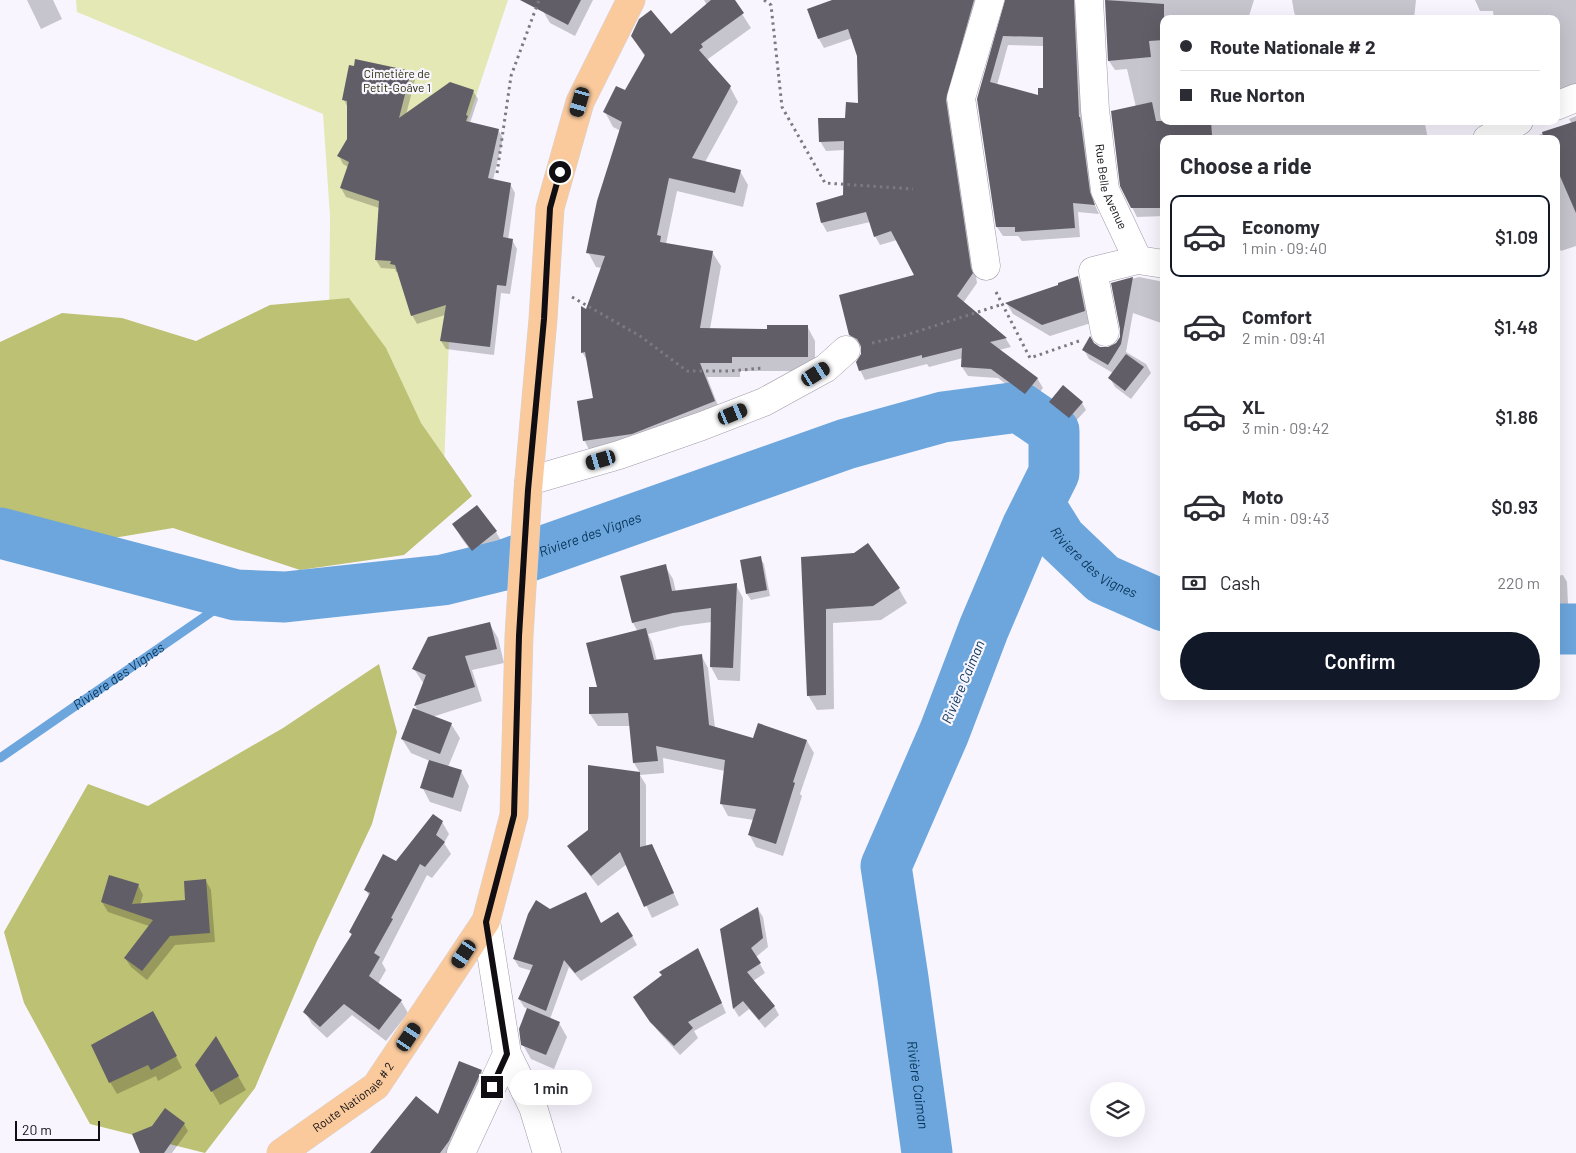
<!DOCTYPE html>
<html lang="en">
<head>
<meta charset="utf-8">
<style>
  body { margin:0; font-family:Barlow,sans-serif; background:#f7f7f7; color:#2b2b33; height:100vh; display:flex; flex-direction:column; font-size:19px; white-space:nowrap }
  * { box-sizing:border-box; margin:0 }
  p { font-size:16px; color:#7c7c81 }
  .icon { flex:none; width:28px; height:28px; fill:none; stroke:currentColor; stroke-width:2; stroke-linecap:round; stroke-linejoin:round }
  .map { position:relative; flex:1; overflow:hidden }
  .drawer { position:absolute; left:1160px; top:135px; width:400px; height:565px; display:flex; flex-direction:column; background:#fff; border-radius:10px; box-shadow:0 5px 20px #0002 }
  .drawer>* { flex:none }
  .hud { position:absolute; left:1160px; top:15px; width:400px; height:110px; border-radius:10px; box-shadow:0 5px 20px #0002; display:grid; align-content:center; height:110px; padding:0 20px; background:#fff }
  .buttons { position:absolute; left:1090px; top:1082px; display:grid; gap:10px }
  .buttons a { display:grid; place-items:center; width:55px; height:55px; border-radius:50%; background:#fff; box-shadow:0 5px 20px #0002; font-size:25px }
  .scale { position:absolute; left:15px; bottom:12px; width:85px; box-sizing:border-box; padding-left:5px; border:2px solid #100e12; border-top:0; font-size:14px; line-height:18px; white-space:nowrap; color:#100e12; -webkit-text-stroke:4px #f8f5ff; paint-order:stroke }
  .end { position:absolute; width:22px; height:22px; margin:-11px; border:6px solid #100e12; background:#fff; box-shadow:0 0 0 2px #fff }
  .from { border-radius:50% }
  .bubble { position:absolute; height:35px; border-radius:18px; background:#fff; box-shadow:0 5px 20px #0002; font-size:16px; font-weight:600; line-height:35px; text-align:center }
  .car { position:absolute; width:15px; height:30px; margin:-15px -8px; border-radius:6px; box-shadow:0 0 4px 1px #0007; background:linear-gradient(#222 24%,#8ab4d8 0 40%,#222 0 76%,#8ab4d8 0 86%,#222 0) }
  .hud b { display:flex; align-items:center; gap:18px; height:48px; font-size:19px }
  .hud b+b { border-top:1px solid #e1e1e2 }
  .hud i { width:12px; height:12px; background:#2b2b33 }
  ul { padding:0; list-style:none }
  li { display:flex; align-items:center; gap:15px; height:82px; margin:0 10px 8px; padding:0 10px; border:2px solid transparent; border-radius:10px }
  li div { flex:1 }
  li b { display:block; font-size:19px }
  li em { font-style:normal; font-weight:600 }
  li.selected { border-color:#111827 }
  li>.icon { width:45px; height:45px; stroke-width:1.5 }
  h2 { padding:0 20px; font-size:22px; line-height:60px }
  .pay { display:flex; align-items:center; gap:12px; height:55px; padding:0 20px; font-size:19px }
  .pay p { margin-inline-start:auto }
  .action { display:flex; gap:10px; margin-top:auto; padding:10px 20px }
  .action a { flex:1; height:58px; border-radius:30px; background:#111827; color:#fff; font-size:20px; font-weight:600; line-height:58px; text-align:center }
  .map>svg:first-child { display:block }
  .green { fill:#e4e8b5 }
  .forest { fill:#bdc173 }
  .shadow { fill:#0003; fill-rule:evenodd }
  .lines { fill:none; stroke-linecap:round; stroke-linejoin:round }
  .stream { stroke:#6ca6dd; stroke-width:9 }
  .river { stroke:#6ca6dd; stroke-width:51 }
  .building { fill:#615e68; fill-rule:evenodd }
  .minor-casing { stroke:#a09ba7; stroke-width:29 }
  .major-casing { stroke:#d4d4d4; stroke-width:29 }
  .path { stroke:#7c7980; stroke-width:3; stroke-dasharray:2.5 4; stroke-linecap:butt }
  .minor { stroke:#fff; stroke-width:28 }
  .major { stroke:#faca9d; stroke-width:28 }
  .route { stroke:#100e12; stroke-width:6 }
  .labels { text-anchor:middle; stroke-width:4.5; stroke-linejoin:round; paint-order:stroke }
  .park-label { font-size:12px; fill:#2c2e0b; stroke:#f8f5ff }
  .street-label { font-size:12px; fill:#100e12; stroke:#f8f5ff }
  .water-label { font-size:14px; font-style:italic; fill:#083559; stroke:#f8f5ff }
</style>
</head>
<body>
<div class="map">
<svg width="1576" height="1153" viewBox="0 0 1576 1153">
  <rect width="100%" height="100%" fill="#f8f5ff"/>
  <!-- green -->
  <path class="green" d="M76,0H508L466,126L451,289L444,467L329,336L330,216L323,114L77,12Z"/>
  <!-- forest -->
  <g class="forest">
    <path d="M349,298L386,348L421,423L472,496L404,555L300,570L173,528L54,548L0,519V342L62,313L122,318L196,341L270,305Z"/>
    <path d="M379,664L397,732L372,824L317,941L255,1088L205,1153L90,1124L24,1003L4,932L88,784L148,806L283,728Z"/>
  </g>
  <!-- shadow -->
  <g class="shadow">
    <path d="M27,0H53L62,19L41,29Z"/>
    <path d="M549,0H593L575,36L550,23L543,11Z"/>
    <path d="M704,0H733L751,28L708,59L709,63L730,87L738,102L705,162L740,171L748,185L743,207L677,191L666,244L712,252L721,266L710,329L768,330L807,326L815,341V371H740V377H707L722,416L592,455L584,440L594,400L588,362L582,352L587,311L602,268L596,267L588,252L621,131L613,127L605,112L626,92L645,57L632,36H671L707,5Z"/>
    <path d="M836,0H983L950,111L977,283L963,303L1006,339L1011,347L999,350L1037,378L1043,388L1031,403L998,378L968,376L962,367L963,358L929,367L927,364L865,380L860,370L862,348L855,344L850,334L916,276L897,240L880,245L875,236L870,222L827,232L822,223L844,196L845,150L826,151L820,141L846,119L859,104L858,56L853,38L824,48L819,39L808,10Z"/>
    <path d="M1006,0H1082L1085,128L1094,203L1099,214L1078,212L1080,237L1022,241L1018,236H1003L997,227L978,99ZM1008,45L1044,46V90L1039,97L997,85Z"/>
    <path d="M1106,0H1254L1248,19H1227L1216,15L1217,19H1164V121H1450V125L1425,124L1428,139H1164V216L1137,217L1132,207L1136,107L1127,69L1115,70L1109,61Z"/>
    <path d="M1292,0H1416L1414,19H1297L1294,12Z"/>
    <path d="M1475,0H1576V92L1556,100V19H1494L1493,11H1480Z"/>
    <path d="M411,72L415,80L406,115L473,91L478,99L470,123L498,130L503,138L493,180L510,184L515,193L508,240H512L517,249L510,294L501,293L494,355L446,349L441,341L445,315L417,324L412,315L399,272H396L395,269L381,268L376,260L379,208L346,197L341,188L348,167L343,164L339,156L348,139V108L344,100Z"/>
    <path d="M1576,116V246L1561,251L1556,243V139H1526L1572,124L1569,119Z"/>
    <path d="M1538,121H1546L1547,124L1539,123Z"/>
    <path d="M1139,277L1164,282V324L1133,313L1126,352L1146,364L1151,373L1131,399L1115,387L1110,378L1113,373L1089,359L1084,350L1093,344L1099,348L1108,349L1116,345L1121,338L1122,329L1113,284Z"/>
    <path d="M1078,278L1084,289L1091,323L1050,336L1013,314L1007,304L1060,286Z"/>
    <path d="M1050,402L1082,403L1086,410L1073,424L1054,408Z"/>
    <path d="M477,507L496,532L504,546L481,564L462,539L454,525Z"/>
    <path d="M760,558L764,564L770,596L751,600L747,594Z"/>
    <path d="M802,558L899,589L907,603L881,620L833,623L834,709L817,710L808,695Z"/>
    <path d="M665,566L673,579L676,592L736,585L743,598L740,681L718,680L711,667L712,622L681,626L648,634L652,642L657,661L701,655L708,668L715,728L754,740L807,741L814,753L800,794L802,796L783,856L756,847L749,834L754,820L728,816L721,803L725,771L663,758L664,773L640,775L646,785V847L652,846L658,858L679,905L652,918L627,864L598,886L576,858L569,847L589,831V767L640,773L634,763L631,726H598L590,714L598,688L638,632L633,623Z"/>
    <path d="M1563,575L1567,582L1568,604L1556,605V576Z"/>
    <path d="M489,623L498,638L504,663L472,670L482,701L432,717L451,724L460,738L448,767L461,771L469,786L461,812L430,802L422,787L430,761L411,753L402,739L418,711L415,706L424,684L414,669Z"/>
    <path d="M442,822L449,834L444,843L451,854L432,878L427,875L382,963L386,970L378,984L401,1001L408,1013L386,1041L352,1015L327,1038L312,1024L305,1012L352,936L350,932L369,896L366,890Z"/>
    <path d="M206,881L211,890L215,942L175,945L147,980L131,967L125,958L149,926L108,912L102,902L138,885L143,895L140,905L186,901Z"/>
    <path d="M758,909L763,917L768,947L756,957L765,973L753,981L774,1006L779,1015L765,1028L749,1009L739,1017L734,1009L721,930Z"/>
    <path d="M550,910L602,925L632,936L637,945L581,981L569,967L550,1019L559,1023L567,1037L554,1069L531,1059L523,1045L528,1009L524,1007L519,999L532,971L519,967L514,959Z"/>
    <path d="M703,959L726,1013L694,1031L698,1038L680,1055L658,1031L640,1006Z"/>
    <path d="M159,1024L182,1068L158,1081L156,1076L117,1094L110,1082Z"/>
    <path d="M216,1038L246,1090L220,1105L197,1065Z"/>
    <path d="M481,1071L491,1088L461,1153H372L439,1116Z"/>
    <path d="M184,1124L188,1131L172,1153H141L153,1127Z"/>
  </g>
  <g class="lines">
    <!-- stream -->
    <path class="stream" id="s1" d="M0,758L236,595"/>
    <!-- river -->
    <g class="river">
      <path id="s2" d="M1039,504L1061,539L1103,579L1164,606"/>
      <path id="s3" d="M0,533L236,595L285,597L443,580L504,565L846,444L943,417L1019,407L1054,431V473L1027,527L984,628L944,733L886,866L903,978L927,1153"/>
      <path d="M1556,629H1576"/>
    </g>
  </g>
  <!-- building -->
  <g class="building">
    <path d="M520,0H581L568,25Z"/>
    <path d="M711,0H735L744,13L701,44L703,47L699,50L731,86L692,158L741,170L735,193L669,178L657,235L661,236L660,242L713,251L700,328L767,329V325H808V357H732V363H700L715,401L632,434L583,441L577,401L593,398L585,352L581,353V306L586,309L605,256L586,253L597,201L622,122L603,112L616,86L625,90L645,55L631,36L639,19L651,10L671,34Z"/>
    <path d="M832,0H974L946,100L971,268L973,273L957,296L1007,338L990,342L1038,378L1025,394L991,369L961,367L962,348L922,358V355L859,371L856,362L861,354V346L857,339L849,335L839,295L914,275L891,231L874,237L866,212L821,223L816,203L843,195L844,141L819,142L818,118H845L846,102L858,103L857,56L848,29L818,39L807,9Z"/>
    <path d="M1005,0H1074L1079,117H1080L1090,192L1095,205L1073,203L1075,228L1015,232V227H996L977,99ZM1003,36L1043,37V88H1038V95L990,82Z"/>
    <path d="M1105,0L1164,4V40L1149,41L1151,57L1108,61Z"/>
    <path d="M355,59L411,71L399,118L450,82L474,90L466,115L468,116L466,121L499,129L488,178L511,183L503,237L513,239L506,286L497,285L490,347L440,341L446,305L411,316L395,265L390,264L391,261L375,260L379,201L340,188L349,162L337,156L347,139V101L342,100L349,65L354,66Z"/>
    <path d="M1152,102L1156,121H1211L1212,135L1184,139H1164V208H1131L1120,186L1111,111Z"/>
    <path d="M1576,121V213L1556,167V139H1544L1542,132Z"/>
    <path d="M1078,276L1085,311L1042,325L1005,303L1058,285V283Z"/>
    <path d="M1133,277L1121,344L1108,365L1082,350L1090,336L1094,343L1100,347H1108L1116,343L1120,337V329L1111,283Z"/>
    <path d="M1126,354L1144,367L1125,391L1108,378Z"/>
    <path d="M1063,385L1083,402L1069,418L1049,402Z"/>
    <path d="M477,505L497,531L472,551L452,524Z"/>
    <path d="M868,543L900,588L873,606L826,609V695L807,696L801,557L854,553Z"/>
    <path d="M761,556L767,590L746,594L740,560Z"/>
    <path d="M666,564L672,591L737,583L733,668L710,667L711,608L673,613L632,623L620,576Z"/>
    <path d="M490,622L497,649L465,656L475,687L414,706L426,675L412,669L428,637Z"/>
    <path d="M646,628L654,660L702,654L709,725L753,738L758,723L807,740L793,782L795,783L776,844L748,835L756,809L720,804L725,760L656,746L658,761L633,763L628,713L589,714V687H597L586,643Z"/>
    <path d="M413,708L452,723L440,754L401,739Z"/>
    <path d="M429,760L462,770L453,798L420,788Z"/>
    <path d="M588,765L640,772V847L652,844L674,893L644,907L620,852L591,876L567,846L588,830Z"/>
    <path d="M433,814L443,821L436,835L445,842L425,867L420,864L391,918L393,919L374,953L380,957L369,976L402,1000L379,1030L344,1004L320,1027L303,1012L352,934L349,932L370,893L364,890L383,854L396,861Z"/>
    <path d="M109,875L139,884L132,904L185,900L184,881L206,879L210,933L170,936L142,971L124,958L153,920L101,902Z"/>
    <path d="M586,892L601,923L618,912L633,936L575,973L564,960L546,1011L518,999L533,965L513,959L528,914L536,900L550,909Z"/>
    <path d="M758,907L763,938L751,948L761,963L747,972L775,1006L759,1020L743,1001L733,1009L720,929Z"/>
    <path d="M698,948L722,1003L688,1022L693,1028L674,1046L650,1022L633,997L662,975L659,972Z"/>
    <path d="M527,1008L560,1022L546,1055L521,1045L519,1029Z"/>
    <path d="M153,1011L177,1056L151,1070L148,1065L109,1083L91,1045Z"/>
    <path d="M216,1036L239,1076L211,1092L195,1065Z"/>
    <path d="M459,1061L482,1070L449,1141L440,1153H370L416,1096L438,1114Z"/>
    <path d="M165,1108L185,1123L164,1153H140L132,1134L152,1126Z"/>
  </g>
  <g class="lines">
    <!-- minor casing -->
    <g class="minor-casing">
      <g id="minor">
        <path id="s4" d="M1089,0L1095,110L1105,190L1138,260L1093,271L1105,332"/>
        <path d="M1556,106L1576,98"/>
        <path d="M1487,139L1519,121"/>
        <path d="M1138,260L1164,264"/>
        <path d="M986,266L961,98L990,0"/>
        <path d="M529,481L619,455L702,426L764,402L826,368L846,350"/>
        <path d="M507,1054L533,1107L547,1153"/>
        <path d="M461,1153L507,1054L486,921"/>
      </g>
    </g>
    <!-- major casing -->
    <g class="major-casing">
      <g id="major">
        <path id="s5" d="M281,1153L376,1086L486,921L514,815L519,636L528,490L543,319L550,208L580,102L631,0"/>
      </g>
    </g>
    <!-- path -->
    <g class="path">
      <path d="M764,0L771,5L782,107L825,183L913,189"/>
      <path d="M497,173L511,76L539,0"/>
      <path d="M996,292L1030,358L1079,341"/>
      <path d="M572,297L640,336L687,371H729L764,368"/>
      <path d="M872,343L903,336L1003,304"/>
    </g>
    <!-- minor -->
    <use href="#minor" class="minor"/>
    <!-- major -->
    <use href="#major" class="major"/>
  </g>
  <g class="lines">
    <!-- route -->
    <path class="route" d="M492,1087L507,1054L486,922L514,815L519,636L528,490L544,319L550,208L560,172"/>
  </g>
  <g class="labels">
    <!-- park labels -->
    <g class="park-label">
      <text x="397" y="78">Cimetière de<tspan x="397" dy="14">Petit-Goâve 1</tspan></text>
    </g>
    <!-- street labels -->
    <g class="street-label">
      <text dy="4" stroke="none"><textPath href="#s4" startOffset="189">Rue Belle Avenue</textPath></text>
      <text dy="4" stroke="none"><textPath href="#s5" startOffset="92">Route Nationale # 2</textPath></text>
    </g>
    <!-- water labels -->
    <g class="water-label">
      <text dy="5" stroke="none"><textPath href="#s3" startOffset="606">Riviere des Vignes</textPath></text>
      <text dy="5" stroke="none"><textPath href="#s2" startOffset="82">Riviere des Vignes</textPath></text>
      <text dy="5" stroke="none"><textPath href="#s1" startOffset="144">Riviere des Vignes</textPath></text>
      <text transform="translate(963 682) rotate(-67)" y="5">Rivière Caiman</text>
      <text dy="5" stroke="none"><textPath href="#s3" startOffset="1788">Rivière Caiman</textPath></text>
    </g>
  </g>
</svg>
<div class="buttons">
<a><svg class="icon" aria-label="layers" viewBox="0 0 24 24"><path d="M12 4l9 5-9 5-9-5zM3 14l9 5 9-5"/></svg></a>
</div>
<div class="scale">20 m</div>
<i class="end from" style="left:560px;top:172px"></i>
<i class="end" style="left:492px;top:1087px"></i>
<div class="bubble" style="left:510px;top:1070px;width:82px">1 min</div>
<i class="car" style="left:580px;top:102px;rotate:196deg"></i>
<i class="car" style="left:816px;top:374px;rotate:58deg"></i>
<i class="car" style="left:733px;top:414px;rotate:68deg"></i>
<i class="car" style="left:601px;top:460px;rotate:254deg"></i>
<i class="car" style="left:464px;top:954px;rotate:214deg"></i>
<i class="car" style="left:409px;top:1037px;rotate:34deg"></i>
<div class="hud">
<b><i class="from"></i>Route Nationale # 2</b>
<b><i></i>Rue Norton</b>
</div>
<section class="drawer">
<h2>Choose a ride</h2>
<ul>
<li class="selected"><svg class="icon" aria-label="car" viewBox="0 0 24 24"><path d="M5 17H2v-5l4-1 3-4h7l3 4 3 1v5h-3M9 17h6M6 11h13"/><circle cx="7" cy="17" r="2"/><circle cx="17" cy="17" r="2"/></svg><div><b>Economy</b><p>1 min · 09:40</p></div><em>$1.09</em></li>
<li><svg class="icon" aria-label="car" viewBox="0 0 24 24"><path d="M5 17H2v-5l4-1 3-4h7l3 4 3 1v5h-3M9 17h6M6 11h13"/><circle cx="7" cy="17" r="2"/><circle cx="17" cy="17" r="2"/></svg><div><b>Comfort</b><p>2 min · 09:41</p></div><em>$1.48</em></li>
<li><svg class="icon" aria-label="car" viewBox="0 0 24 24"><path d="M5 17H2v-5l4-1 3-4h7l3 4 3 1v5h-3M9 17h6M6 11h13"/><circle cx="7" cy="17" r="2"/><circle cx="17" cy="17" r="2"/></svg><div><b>XL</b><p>3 min · 09:42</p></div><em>$1.86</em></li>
<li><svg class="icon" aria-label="car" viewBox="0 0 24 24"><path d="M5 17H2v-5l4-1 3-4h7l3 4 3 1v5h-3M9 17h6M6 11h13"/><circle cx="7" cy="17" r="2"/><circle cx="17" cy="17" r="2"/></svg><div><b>Moto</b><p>4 min · 09:43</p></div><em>$0.93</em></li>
</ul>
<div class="pay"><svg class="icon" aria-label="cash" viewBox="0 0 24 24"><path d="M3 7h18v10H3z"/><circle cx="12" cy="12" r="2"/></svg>Cash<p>220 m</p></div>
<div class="action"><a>Confirm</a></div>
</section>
</div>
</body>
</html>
